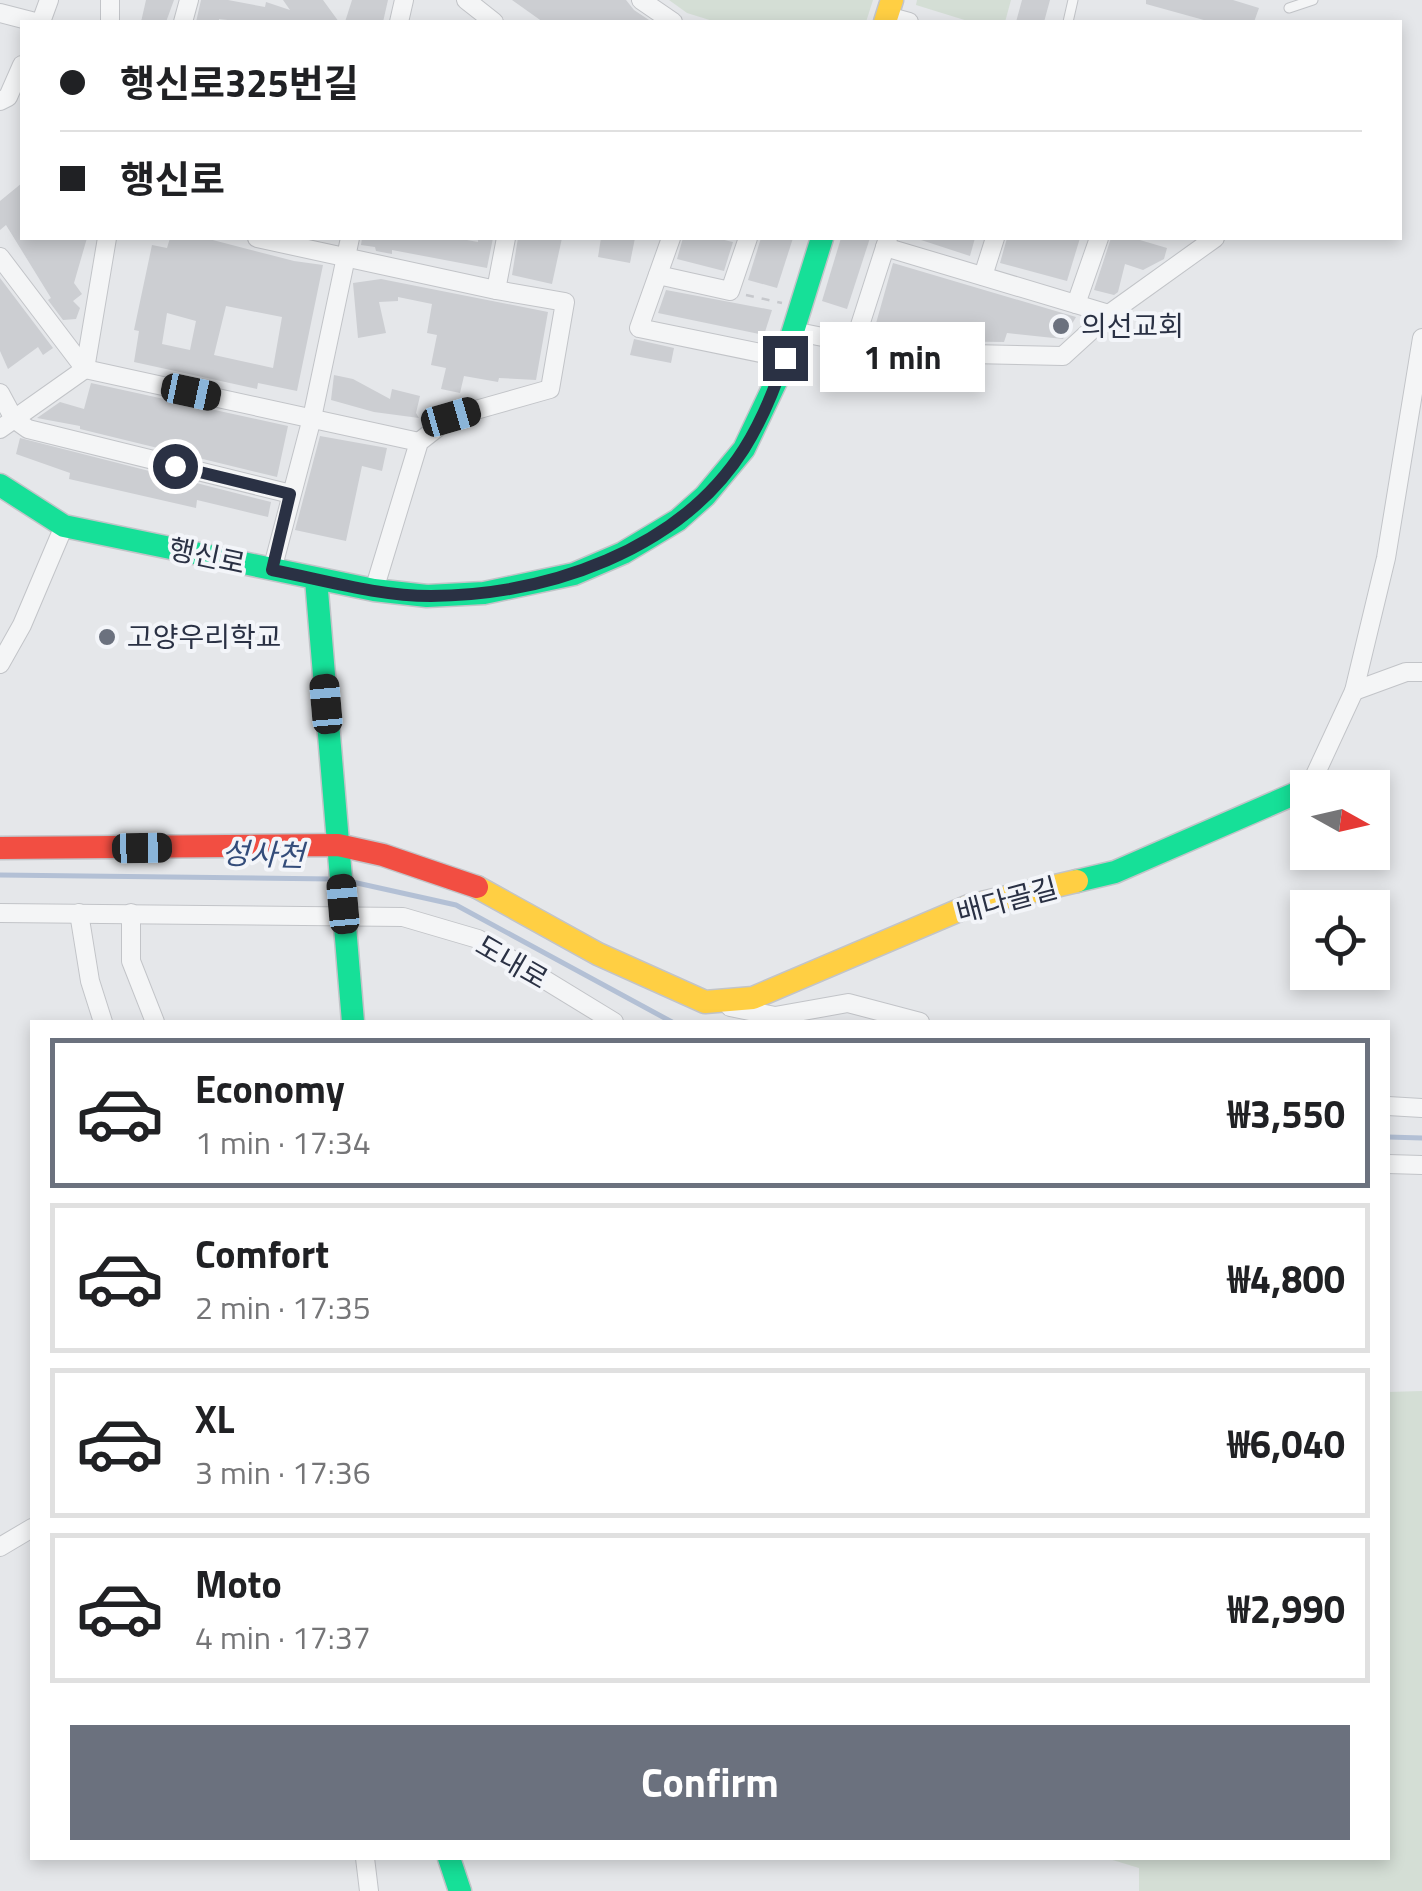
<!DOCTYPE html>
<html lang="en">
<head>
<meta charset="utf-8">
<style>
  body { margin:0; font-family:"Titillium Web","Noto Sans KR",sans-serif; background:#f2f2f2; color:#202124; height:100vh; display:flex; flex-direction:column; font-size:38px; white-space:nowrap }
  * { box-sizing:border-box; margin:0 }
  p { font-size:32px; color:#757577 }
  .icon { flex:none; width:55px; height:55px; fill:none; stroke:currentColor; stroke-width:2; stroke-linecap:round; stroke-linejoin:round }
  .map { position:relative; flex:1; overflow:hidden }
  .panel { position:absolute; left:30px; top:1020px; width:1360px; height:840px; display:flex; flex-direction:column; background:#fff; border-radius:0px; box-shadow:0 5px 15px #0003 }
  .panel>* { flex:none }
  .hud { position:absolute; left:20px; top:20px; width:1382px; height:220px; border-radius:0px; box-shadow:0 5px 15px #0003; display:grid; align-content:center; height:220px; padding:0 40px; background:#fff }
  .needle { width:65px; rotate:98deg }
  .fabs { position:absolute; left:1290px; top:770px; display:grid; gap:20px }
  .fabs a { display:grid; place-items:center; width:100px; height:100px; border-radius:0px; background:#fff; box-shadow:0 5px 15px #0003; font-size:50px }
  .end { position:absolute; width:45px; height:45px; margin:-22px; border:12px solid #2a3144; background:#fff; box-shadow:0 0 0 5px #fff }
  .from { border-radius:50% }
  .bubble { position:absolute; height:70px; border-radius:0px; background:#fff; box-shadow:0 5px 15px #0003; font-size:32px; font-weight:700; line-height:70px; text-align:center }
  .car { position:absolute; width:30px; height:60px; margin:-30px -15px; border-radius:12px; box-shadow:0 0 8px 2px #0007; background:linear-gradient(#222 24%,#8ab4d8 0 40%,#222 0 76%,#8ab4d8 0 86%,#222 0) }
  .hud b { display:flex; align-items:center; gap:35px; height:95px; font-size:38px }
  .hud b+b { border-top:2px solid #e0e0e0 }
  .hud i { width:25px; height:25px; background:#202124 }
  ul { padding:18px 0 0; list-style:none }
  li { display:flex; align-items:center; gap:30px; height:150px; margin:0 20px 15px; padding:0 20px; border:5px solid #e0e0e0; border-radius:0px }
  li div { flex:1 }
  li b { display:block; font-size:38px }
  li em { font-style:normal; font-weight:700 }
  li.selected { border-color:#6b717e }
  li>.icon { width:90px; height:90px; stroke-width:1.5 }
  .button { display:flex; gap:20px; margin-top:auto; padding:20px 40px }
  .button a { flex:1; height:115px; border-radius:0px; background:#6b717e; color:#fff; font-size:40px; font-weight:700; line-height:115px; text-align:center }
  .map>svg:first-child { display:block }
  .green { fill:#d4ded5 }
  .lines { fill:none; stroke-linecap:round; stroke-linejoin:round }
  .stream { stroke:#b3c0d5; stroke-width:5 }
  .building { fill:#ccced2; fill-rule:evenodd }
  .lane-casing { stroke:#c2c4c8; stroke-width:11 }
  .street-casing { stroke:#c2c4c8; stroke-width:20 }
  .fast-casing { stroke:#c2c4c8; stroke-width:25 }
  .slow-casing { stroke:#c2c4c8; stroke-width:25 }
  .jam-casing { stroke:#c2c4c8; stroke-width:25 }
  .path { stroke:#c6c8cc; stroke-width:2.5; stroke-dasharray:8 8; stroke-linecap:butt }
  .lane { stroke:#f4f5f6; stroke-width:9 }
  .street { stroke:#f4f5f6; stroke-width:18 }
  .fast { stroke:#16e098; stroke-width:22 }
  .slow { stroke:#ffcf43; stroke-width:22 }
  .jam { stroke:#f24e42; stroke-width:22 }
  .route { stroke:#2a3144; stroke-width:12 }
  .poi-dot { fill:#6b717e; stroke:#f3f5f9; stroke-width:4 }
  .labels { text-anchor:middle; stroke-width:8; stroke-linejoin:round; paint-order:stroke }
  .poi-label { font-size:28px; fill:#2a3144; stroke:#f3f5f9; text-anchor:start }
  .street-label { font-size:28px; fill:#2a3144; stroke:#f3f5f9 }
  .water-label { font-size:30px; font-style:italic; fill:#334c7a; stroke:#f3f5f9 }
</style>
</head>
<body>
<div class="map">
<svg width="1422" height="1891" viewBox="0 0 1422 1891">
  <rect width="100%" height="100%" fill="#e5e7ea"/>
  <!-- green -->
  <g class="green">
    <path d="M669,0H873L866,22H716L687,13Z"/>
    <path d="M917,0H1011L1005,22H971L916,5Z"/>
    <path d="M1422,1391V1891H1139V1868L1106,1858H1388V1392Z"/>
  </g>
  <g class="lines">
    <!-- stream -->
    <g class="stream">
      <path d="M0,875L332,879"/>
      <path d="M348,881L456,905L672,1022"/>
      <path d="M1388,1137L1422,1138"/>
    </g>
  </g>
  <!-- building -->
  <g class="building">
    <path d="M146,0H174L166,22H141Z"/>
    <path d="M201,0H228L265,7L266,2L290,10L283,0H323L339,22H245L219,19V22H196Z"/>
    <path d="M352,0H388L383,22H345Z"/>
    <path d="M512,0H626L634,10L652,22H543Z"/>
    <path d="M1022,0H1050L1044,22H1016Z"/>
    <path d="M1146,0H1233L1259,8L1254,22H1211L1146,4Z"/>
    <path d="M22,183V238H87L74,283L82,294L73,301L80,308L76,319L63,320L48,300L51,298L6,225L0,230V201Z"/>
    <path d="M170,238H205L294,261L323,265L297,391L258,383L257,389L134,362L139,331L134,330L152,245L167,248ZM226,306L282,317L273,368L214,355ZM167,313L196,321L190,350L162,344Z"/>
    <path d="M362,238H456L478,242V238H493L487,268L392,250V254L376,251L375,247L361,245Z"/>
    <path d="M518,238H562L552,284L512,275Z"/>
    <path d="M601,238H635L630,263L598,257Z"/>
    <path d="M683,238H716L733,242L724,271L677,259Z"/>
    <path d="M761,238H793L777,288L748,280Z"/>
    <path d="M841,238H870L847,309L822,301Z"/>
    <path d="M921,238H975L970,256L921,240Z"/>
    <path d="M1007,238H1080L1067,281L1000,263Z"/>
    <path d="M1111,238H1133L1167,248L1164,259L1143,270L1125,264L1118,292L1114,295L1094,290Z"/>
    <path d="M893,263L1076,317L1063,339L1007,333L1004,342L924,341L873,334Z"/>
    <path d="M0,278L53,348L43,355L38,347L8,369L0,351Z"/>
    <path d="M381,279L548,312L536,380L499,378L498,382L464,376L460,393L441,389L446,368L431,365L437,335L427,333L432,304L398,297V301L379,302L386,333L358,338L353,283Z"/>
    <path d="M666,290L772,310L764,335L658,313Z"/>
    <path d="M634,339L674,348L671,363L630,355Z"/>
    <path d="M334,375L353,379L390,399L392,389L420,396L416,413L419,418L374,412L331,400Z"/>
    <path d="M91,383L288,426L277,477L80,429V426L37,418L60,402L84,409Z"/>
    <path d="M320,436L387,448L382,471L362,466L346,541L295,530Z"/>
    <path d="M20,438L271,502L268,517L197,500L196,508L69,479L70,473L16,454Z"/>
  </g>
  <g class="lines">
    <!-- lane casing -->
    <g class="lane-casing">
      <g id="lane">
        <path d="M1289,8L1313,0"/>
        <path d="M1068,22L1073,0"/>
      </g>
    </g>
    <!-- street casing -->
    <g class="street-casing">
      <g id="street">
        <path d="M110,0V22"/>
        <path d="M466,0L494,22"/>
        <path d="M641,0L673,22"/>
        <path d="M0,13L35,22"/>
        <path d="M887,16L909,22"/>
        <path d="M41,22L49,0"/>
        <path d="M183,22L189,0"/>
        <path d="M399,22L404,0"/>
        <path d="M0,101L8,97L22,65"/>
        <path d="M257,238L496,290L565,302L550,389L451,417L419,442L374,590"/>
        <path d="M671,238L639,328L785,358"/>
        <path d="M885,247L1109,314"/>
        <path d="M0,257L85,369L419,442"/>
        <path d="M658,275L730,291L748,238"/>
        <path d="M983,276L995,238"/>
        <path d="M496,290L506,238"/>
        <path d="M1076,304L1099,238"/>
        <path d="M793,331L877,348L923,353L1063,356L1109,314L1215,238"/>
        <path d="M854,344L888,238"/>
        <path d="M0,393L14,419L28,429L291,494"/>
        <path d="M0,429L85,369L107,238"/>
        <path d="M272,570L312,418L350,238"/>
        <path d="M0,664L22,625L64,526"/>
        <path d="M1354,691L1406,672H1422"/>
        <path d="M1309,788L1354,691L1386,558L1422,338"/>
        <path d="M0,913L403,917L478,939L614,1022"/>
        <path d="M79,913L90,981L103,1022"/>
        <path d="M131,913V961L155,1022"/>
        <path d="M730,1007L775,1016L848,1003L920,1022"/>
        <path d="M1388,1106L1422,1108"/>
        <path d="M1388,1164L1422,1165"/>
        <path d="M0,1547L32,1528"/>
        <path d="M365,1858L369,1891"/>
      </g>
    </g>
    <!-- fast casing -->
    <g class="fast-casing">
      <g id="fast">
        <path d="M0,485L64,526L374,590L427,596L484,593L574,574L623,553L678,520L705,496L744,449L780,373L822,238"/>
        <path d="M316,579L353,1022"/>
        <path d="M1077,881L1115,872L1308,788"/>
        <path d="M449,1858L460,1891"/>
      </g>
    </g>
    <!-- slow casing -->
    <g class="slow-casing">
      <g id="slow">
        <path d="M885,22L892,0"/>
        <path d="M477,887L598,954L705,1002L753,998L969,906L1077,881"/>
      </g>
    </g>
    <!-- jam casing -->
    <g class="jam-casing">
      <path id="jam" d="M0,848L338,845L383,855L477,887"/>
    </g>
    <!-- path -->
    <path class="path" d="M746,295L782,303"/>
    <!-- lane -->
    <use href="#lane" class="lane"/>
    <!-- street -->
    <use href="#street" class="street"/>
    <!-- fast -->
    <use href="#fast" class="fast"/>
    <!-- slow -->
    <use href="#slow" class="slow"/>
    <!-- jam -->
    <use href="#jam" class="jam"/>
  </g>
  <g class="lines">
    <!-- route -->
    <path class="route" d="M175,466L290,494L272,570C324,580 378,596 431,596C547,595 679,551 744,449C761,422 775,388 785,358"/>
  </g>
  <!-- markers -->
  <g class="poi-dot">
    <circle cx="1061" cy="326" r="10"/>
    <circle cx="107" cy="637" r="10"/>
  </g>
  <g class="labels">
    <!-- poi labels -->
    <g class="poi-label">
      <text x="1081" y="336">의선교회</text>
      <text x="127" y="647">고양우리학교</text>
    </g>
    <!-- street labels -->
    <g class="street-label">
      <text transform="translate(207 556) rotate(12)" y="10">행신로</text>
      <text transform="translate(1007 900) rotate(-15)" y="10">배다골길</text>
      <text transform="translate(512 962) rotate(30)" y="10">도내로</text>
    </g>
    <!-- water labels -->
    <g class="water-label">
      <text transform="translate(263 855) rotate(2)" y="10">성사천</text>
    </g>
  </g>
</svg>
<div class="fabs">
<a><svg class="needle" viewBox="-14 -14 28 28"><path d="M0-13l5 13h-10z" fill="#e53935"/><path d="M0 13l5-13h-10z" fill="#757577"/></svg></a>
<a><svg class="icon" aria-label="locate" viewBox="0 0 24 24"><circle cx="12" cy="12" r="6"/><path d="M12 2v4M12 18v4M2 12h4M18 12h4"/></svg></a>
</div>
<i class="end from" style="left:175px;top:466px"></i>
<i class="end" style="left:785px;top:358px"></i>
<div class="bubble" style="left:820px;top:322px;width:165px">1 min</div>
<i class="car" style="left:191px;top:392px;rotate:102deg"></i>
<i class="car" style="left:451px;top:417px;rotate:74deg"></i>
<i class="car" style="left:326px;top:704px;rotate:355deg"></i>
<i class="car" style="left:142px;top:848px;rotate:89deg"></i>
<i class="car" style="left:343px;top:904px;rotate:355deg"></i>
<div class="hud">
<b><i class="from"></i>행신로325번길</b>
<b><i></i>행신로</b>
</div>
<section class="panel">
<ul>
<li class="selected"><svg class="icon" aria-label="car" viewBox="0 0 24 24"><path d="M5 17H2v-5l4-1 3-4h7l3 4 3 1v5h-3M9 17h6M6 11h13"/><circle cx="7" cy="17" r="2"/><circle cx="17" cy="17" r="2"/></svg><div><b>Economy</b><p>1 min · 17:34</p></div><em>₩3,550</em></li>
<li><svg class="icon" aria-label="car" viewBox="0 0 24 24"><path d="M5 17H2v-5l4-1 3-4h7l3 4 3 1v5h-3M9 17h6M6 11h13"/><circle cx="7" cy="17" r="2"/><circle cx="17" cy="17" r="2"/></svg><div><b>Comfort</b><p>2 min · 17:35</p></div><em>₩4,800</em></li>
<li><svg class="icon" aria-label="car" viewBox="0 0 24 24"><path d="M5 17H2v-5l4-1 3-4h7l3 4 3 1v5h-3M9 17h6M6 11h13"/><circle cx="7" cy="17" r="2"/><circle cx="17" cy="17" r="2"/></svg><div><b>XL</b><p>3 min · 17:36</p></div><em>₩6,040</em></li>
<li><svg class="icon" aria-label="car" viewBox="0 0 24 24"><path d="M5 17H2v-5l4-1 3-4h7l3 4 3 1v5h-3M9 17h6M6 11h13"/><circle cx="7" cy="17" r="2"/><circle cx="17" cy="17" r="2"/></svg><div><b>Moto</b><p>4 min · 17:37</p></div><em>₩2,990</em></li>
</ul>
<div class="button"><a>Confirm</a></div>
</section>
</div>
</body>
</html>
